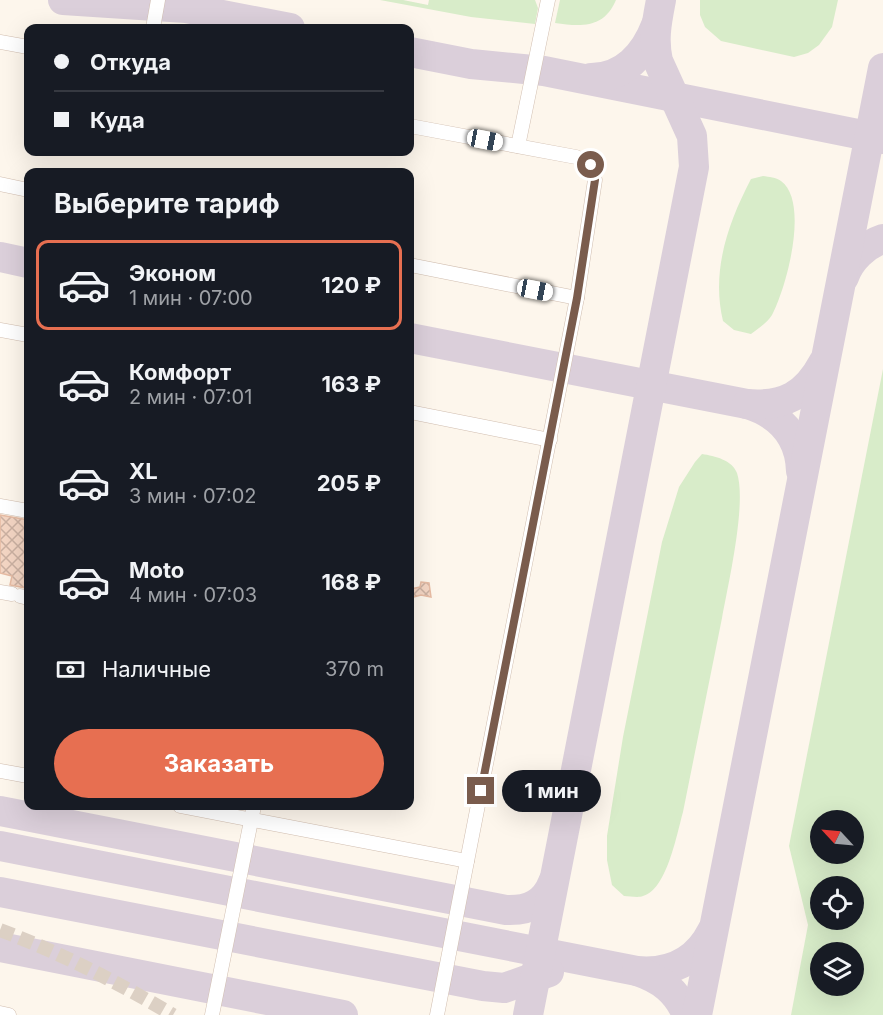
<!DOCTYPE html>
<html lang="ru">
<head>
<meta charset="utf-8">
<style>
  body { margin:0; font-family:Inter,sans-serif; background:#242831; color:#f1f3f6; height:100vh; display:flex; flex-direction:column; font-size:22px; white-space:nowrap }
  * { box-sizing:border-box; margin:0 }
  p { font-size:20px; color:#9ea1a6 }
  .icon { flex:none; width:33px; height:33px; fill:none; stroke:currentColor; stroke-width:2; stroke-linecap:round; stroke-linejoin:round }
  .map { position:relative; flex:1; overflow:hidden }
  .panel { position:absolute; left:24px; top:168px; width:390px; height:642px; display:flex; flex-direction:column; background:#171b24; border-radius:12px; box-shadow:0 6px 24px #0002 }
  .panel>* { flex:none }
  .banner { position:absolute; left:24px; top:24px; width:390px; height:132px; border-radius:12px; box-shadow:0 6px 24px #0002; display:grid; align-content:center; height:132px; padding:0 30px; background:#171b24 }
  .needle { width:39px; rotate:296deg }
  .tools { position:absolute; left:810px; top:810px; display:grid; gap:12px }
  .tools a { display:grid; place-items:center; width:54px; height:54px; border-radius:50%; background:#171b24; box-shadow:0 6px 24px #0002; font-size:30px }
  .end { position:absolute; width:27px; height:27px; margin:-14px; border:8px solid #7a5c4d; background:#fff; box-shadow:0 0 0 3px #fff }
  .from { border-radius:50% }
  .bubble { position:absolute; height:42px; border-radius:21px; background:#171b24; box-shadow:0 6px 24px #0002; font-size:20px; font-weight:700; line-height:42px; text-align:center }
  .car { position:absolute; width:18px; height:36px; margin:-18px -9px; border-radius:8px; box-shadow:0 0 4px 2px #0007; background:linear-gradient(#fff 24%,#345 0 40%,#fff 0 76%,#345 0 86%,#fff 0) }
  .banner b { display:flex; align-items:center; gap:21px; height:57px; font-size:22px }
  .banner b+b { border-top:2px solid #363941 }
  .banner i { width:15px; height:15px; background:#f1f3f6 }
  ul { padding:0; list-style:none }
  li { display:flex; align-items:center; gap:18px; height:90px; margin:0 12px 9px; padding:0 18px; border:3px solid transparent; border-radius:12px }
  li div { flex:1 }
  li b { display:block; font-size:22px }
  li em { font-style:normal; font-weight:700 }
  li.on { border-color:#e76f51 }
  li>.icon { width:54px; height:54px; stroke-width:1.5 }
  h2 { padding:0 30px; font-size:27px; line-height:72px }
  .pay { display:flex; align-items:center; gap:15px; height:66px; padding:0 30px; font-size:22px }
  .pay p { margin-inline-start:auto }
  .primary-button { display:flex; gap:12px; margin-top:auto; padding:12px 30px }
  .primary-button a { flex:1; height:69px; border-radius:36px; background:#e76f51; color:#fff; font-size:24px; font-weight:700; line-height:69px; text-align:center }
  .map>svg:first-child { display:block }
  .green { fill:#d8ecc9; fill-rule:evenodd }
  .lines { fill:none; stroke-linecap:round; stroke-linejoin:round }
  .taxiway { stroke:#dbcfda; stroke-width:30 }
  .building { fill:url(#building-cross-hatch); stroke:#e6bba3; stroke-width:1.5 }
  .minor-tunnel { stroke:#dcd0c4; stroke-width:14; stroke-dasharray:14 7; stroke-linecap:butt }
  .minor-casing { stroke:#d1beb0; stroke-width:15 }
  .minor { stroke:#fff; stroke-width:14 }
  .route { stroke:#7a5c4d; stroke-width:8 }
</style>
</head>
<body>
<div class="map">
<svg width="883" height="1015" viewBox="0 0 883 1015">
  <defs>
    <pattern id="building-cross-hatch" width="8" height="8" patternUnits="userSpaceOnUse" patternTransform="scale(1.5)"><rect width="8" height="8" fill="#f3d5c3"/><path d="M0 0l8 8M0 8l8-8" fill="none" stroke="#cab0a1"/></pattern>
  </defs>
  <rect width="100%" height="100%" fill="#fdf6ec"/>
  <!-- green -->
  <g class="green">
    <path d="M380,0H403L428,5L429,0H535L538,8L535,24L471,17Z"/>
    <path d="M560,0H616C604,28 582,27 555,23Z"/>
    <path d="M700,0H838L832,27L819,45L808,53L794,57L721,41L705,27L700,15Z"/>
    <path d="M763,176C769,177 776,177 781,181C810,202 786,289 772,315C767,323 759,328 751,334L734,330L723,321C711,271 728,223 751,179Z"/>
    <path d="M883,369V1015H791L808,925L789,846ZM820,820H854V854H820ZM854,886V920H820V886ZM854,952V986H820V952Z"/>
    <path d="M702,454C715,456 732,460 737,473C747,503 728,585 722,618C709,683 696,747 683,812C677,833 667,890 643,896C638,898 630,896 624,896L612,885L607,860V836L623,737L662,542L679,487L695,462Z"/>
  </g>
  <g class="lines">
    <!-- taxiway -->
    <g class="taxiway">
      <path d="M63,0L186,8L290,28"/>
      <path d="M410,52L471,64L544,71L883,139"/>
      <path d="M591,78C624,78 645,54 656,25"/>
      <path d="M0,257L28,263"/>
      <path d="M844,277C850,260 865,245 883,239"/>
      <path d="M410,338L747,404C780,414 800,436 801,471"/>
      <path d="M747,404C784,407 806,395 823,363"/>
      <path d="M0,811L506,910C529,911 545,903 553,882"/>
      <path d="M0,846L637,971C670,974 697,961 712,931"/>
      <path d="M0,892L483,986L504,988L549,972"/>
      <path d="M0,947L343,1015"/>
      <path d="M637,971C661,979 677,991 687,1015"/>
      <path d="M528,1015L694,167L692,136L658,61C653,39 657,21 661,0"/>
      <path d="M697,1015L883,68"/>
    </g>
  </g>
  <!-- building -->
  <g class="building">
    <path d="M0,515L28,520V575L26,588L10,585L12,576L0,573Z"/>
    <path d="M421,582L429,583L431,597L421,595L410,598V589L420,587Z"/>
  </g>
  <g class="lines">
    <!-- minor-tunnel -->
    <path class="minor-tunnel" d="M0,930C61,953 117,982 173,1015"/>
    <!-- minor casing -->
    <g class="minor-casing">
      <g id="minor">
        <path d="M153,28L158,0"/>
        <path d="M0,42L28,47"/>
        <path d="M410,126L576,157L591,165L595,180L577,298L437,1015"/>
        <path d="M518,146L548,0"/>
        <path d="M0,184L28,190"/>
        <path d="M410,265L577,298"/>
        <path d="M0,330L28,335"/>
        <path d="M410,412L550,440"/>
        <path d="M0,506L28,511"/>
        <path d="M0,592L12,594"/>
        <path d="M20,596L28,598"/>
        <path d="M0,771L28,776"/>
        <path d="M180,806L467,861"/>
        <path d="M0,1013L9,1015"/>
        <path d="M212,1015L254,806"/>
      </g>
    </g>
    <!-- minor -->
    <use href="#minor" class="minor"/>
  </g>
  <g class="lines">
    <!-- route -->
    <path class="route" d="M481,791L577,298L595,180L591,165"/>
  </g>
</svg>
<div class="tools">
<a><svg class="needle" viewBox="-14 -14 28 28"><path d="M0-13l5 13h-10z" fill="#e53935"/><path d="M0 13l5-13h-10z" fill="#9ea1a6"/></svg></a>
<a><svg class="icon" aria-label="locate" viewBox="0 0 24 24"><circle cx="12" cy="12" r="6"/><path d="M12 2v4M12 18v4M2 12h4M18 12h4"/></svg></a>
<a><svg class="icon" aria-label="layers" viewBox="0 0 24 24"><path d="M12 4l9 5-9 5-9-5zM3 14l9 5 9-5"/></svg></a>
</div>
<i class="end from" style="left:591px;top:165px"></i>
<i class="end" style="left:481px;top:791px"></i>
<div class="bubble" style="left:502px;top:770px;width:99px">1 мин</div>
<i class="car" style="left:485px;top:140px;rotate:101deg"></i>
<i class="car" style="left:535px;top:290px;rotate:101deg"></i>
<div class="banner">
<b><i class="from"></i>Откуда</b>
<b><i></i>Куда</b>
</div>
<section class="panel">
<h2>Выберите тариф</h2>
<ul>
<li class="on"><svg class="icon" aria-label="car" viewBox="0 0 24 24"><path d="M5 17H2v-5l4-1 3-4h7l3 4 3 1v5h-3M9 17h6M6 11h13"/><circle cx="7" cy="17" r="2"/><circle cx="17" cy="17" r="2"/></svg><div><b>Эконом</b><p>1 мин · 07:00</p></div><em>120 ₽</em></li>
<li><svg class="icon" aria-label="car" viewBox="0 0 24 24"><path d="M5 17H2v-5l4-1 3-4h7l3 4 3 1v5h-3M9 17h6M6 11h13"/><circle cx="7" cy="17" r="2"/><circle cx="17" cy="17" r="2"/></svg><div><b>Комфорт</b><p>2 мин · 07:01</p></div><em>163 ₽</em></li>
<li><svg class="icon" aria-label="car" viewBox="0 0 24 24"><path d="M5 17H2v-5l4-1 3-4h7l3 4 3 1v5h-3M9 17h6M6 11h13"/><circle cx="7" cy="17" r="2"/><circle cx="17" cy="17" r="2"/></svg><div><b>XL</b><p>3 мин · 07:02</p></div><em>205 ₽</em></li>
<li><svg class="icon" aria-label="car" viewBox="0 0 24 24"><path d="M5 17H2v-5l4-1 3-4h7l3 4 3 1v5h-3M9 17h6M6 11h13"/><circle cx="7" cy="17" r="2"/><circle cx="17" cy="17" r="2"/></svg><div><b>Moto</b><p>4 мин · 07:03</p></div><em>168 ₽</em></li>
</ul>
<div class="pay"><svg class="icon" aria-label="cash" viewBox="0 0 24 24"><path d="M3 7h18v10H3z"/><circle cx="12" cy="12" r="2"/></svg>Наличные<p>370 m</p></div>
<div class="primary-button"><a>Заказать</a></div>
</section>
</div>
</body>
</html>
